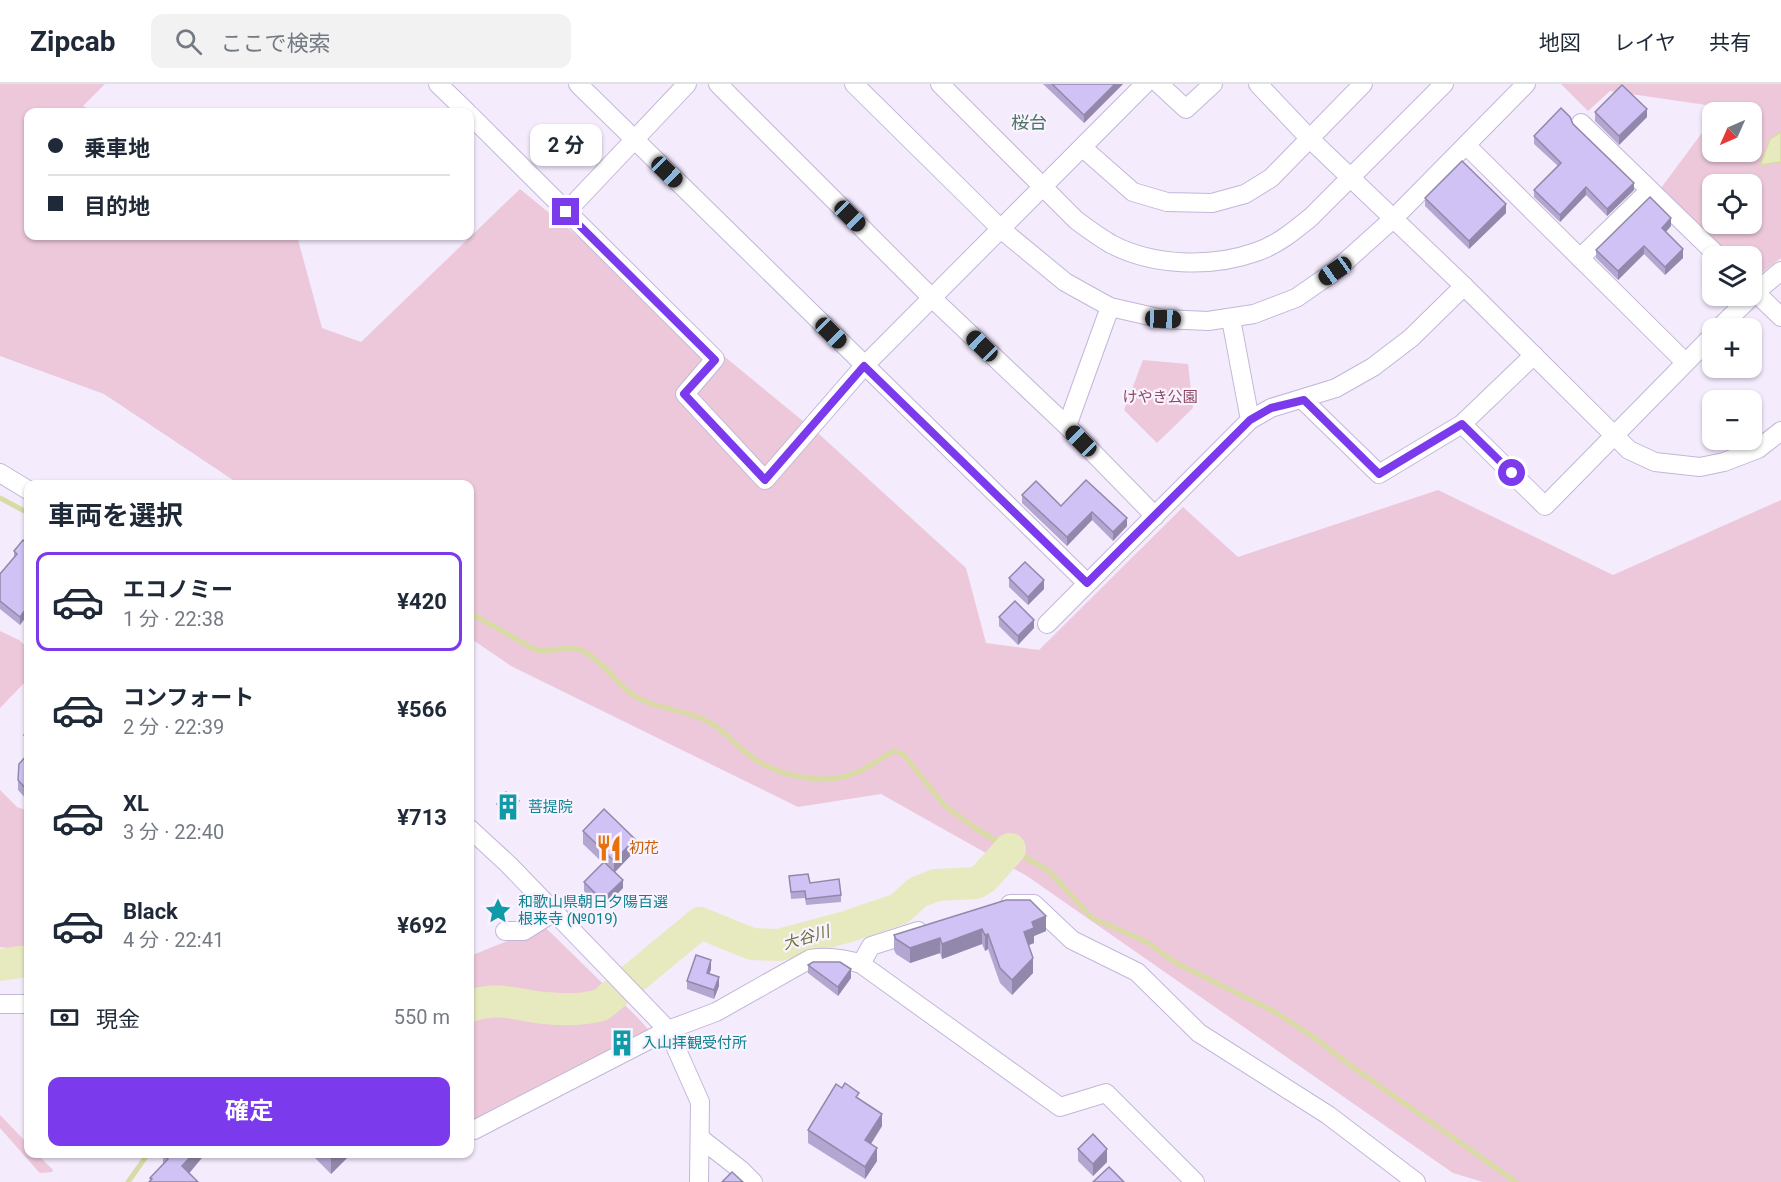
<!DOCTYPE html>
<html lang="ja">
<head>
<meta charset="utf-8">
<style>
  body { margin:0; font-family:Roboto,"Noto Sans JP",sans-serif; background:#f2f2f3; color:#1f2937; height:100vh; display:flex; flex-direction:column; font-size:22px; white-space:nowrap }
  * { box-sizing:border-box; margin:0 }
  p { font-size:20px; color:#747a83 }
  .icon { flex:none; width:33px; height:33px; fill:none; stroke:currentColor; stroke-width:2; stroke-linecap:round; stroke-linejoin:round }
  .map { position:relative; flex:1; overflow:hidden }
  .details { position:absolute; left:24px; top:396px; width:450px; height:678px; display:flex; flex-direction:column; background:#fff; border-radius:12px; box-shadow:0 2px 4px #0004 }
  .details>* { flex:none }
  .guide { position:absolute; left:24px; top:24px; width:450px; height:132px; border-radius:12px; box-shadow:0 2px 4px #0004; display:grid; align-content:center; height:132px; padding:0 24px; background:#fff }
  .needle { width:39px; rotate:225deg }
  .controls { position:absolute; left:1702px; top:18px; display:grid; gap:12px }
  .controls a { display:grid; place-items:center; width:60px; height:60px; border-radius:12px; background:#fff; box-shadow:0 2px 4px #0004; font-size:30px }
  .end { position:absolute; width:27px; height:27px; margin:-14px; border:8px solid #7c3aed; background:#fff; box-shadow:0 0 0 3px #fff }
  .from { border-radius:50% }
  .bubble { position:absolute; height:42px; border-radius:12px; background:#fff; box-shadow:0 2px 4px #0004; font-size:20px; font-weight:700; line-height:42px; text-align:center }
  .car { position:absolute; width:18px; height:36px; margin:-18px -9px; border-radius:8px; box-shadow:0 0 4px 2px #0007; background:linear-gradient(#222 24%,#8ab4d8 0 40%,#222 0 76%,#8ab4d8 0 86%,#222 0) }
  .guide b { display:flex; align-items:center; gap:21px; height:57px; font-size:22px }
  .guide b+b { border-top:2px solid #e0e1e3 }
  .guide i { width:15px; height:15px; background:#1f2937 }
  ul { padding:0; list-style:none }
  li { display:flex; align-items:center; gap:18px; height:99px; margin:0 12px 9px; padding:0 12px; border:3px solid transparent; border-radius:12px }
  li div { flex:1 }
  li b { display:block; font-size:22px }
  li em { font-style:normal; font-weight:700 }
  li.selected { border-color:#7c3aed }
  li>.icon { width:54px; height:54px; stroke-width:1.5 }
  h2 { padding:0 24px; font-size:27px; line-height:72px }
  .pay { display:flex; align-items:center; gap:15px; height:66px; padding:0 24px; font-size:22px }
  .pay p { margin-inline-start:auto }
  .action { display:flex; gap:12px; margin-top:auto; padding:12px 24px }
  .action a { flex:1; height:69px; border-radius:12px; background:#7c3aed; color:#fff; font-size:24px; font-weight:700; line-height:69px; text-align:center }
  header { display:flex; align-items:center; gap:36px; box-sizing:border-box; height:84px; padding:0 30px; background:#fff; border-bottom:2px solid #e0e1e3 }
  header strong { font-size:28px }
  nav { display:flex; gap:33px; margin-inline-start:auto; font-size:21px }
  .search { width:420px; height:54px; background:#f2f2f3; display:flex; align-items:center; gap:15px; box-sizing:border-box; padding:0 21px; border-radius:12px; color:#747a83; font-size:22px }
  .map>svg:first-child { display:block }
  .green { fill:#edc8db; fill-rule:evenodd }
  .water { fill:#e7e9be; stroke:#d8dba4; stroke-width:1.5 }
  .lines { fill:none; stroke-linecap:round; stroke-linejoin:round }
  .stream { stroke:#d8dba4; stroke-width:5 }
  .river { stroke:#e7e9be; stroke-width:32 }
  .minor-casing { stroke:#c2b7d8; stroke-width:20 }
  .minor { stroke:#fff; stroke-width:18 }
  .wall { fill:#b3a7d2 }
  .shaded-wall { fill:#9288ab }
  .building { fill:#d0c2f4; stroke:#9288ab; stroke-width:1.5 }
  .route { stroke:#7c3aed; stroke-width:8 }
  .labels { text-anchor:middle; stroke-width:4.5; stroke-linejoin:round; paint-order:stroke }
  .park-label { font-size:15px; fill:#8d4864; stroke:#f9f2ff }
  .culture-label { font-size:15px; fill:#0d838f; stroke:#f9f2ff; text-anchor:start }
  .food-label { font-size:15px; fill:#c56008; stroke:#f9f2ff; text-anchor:start }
  .water-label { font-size:16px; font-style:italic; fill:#6d7138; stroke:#f9f2ff }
  .quarter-label { font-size:18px; fill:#4f7363; stroke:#f9f2ff }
</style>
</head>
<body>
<header>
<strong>Zipcab</strong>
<div class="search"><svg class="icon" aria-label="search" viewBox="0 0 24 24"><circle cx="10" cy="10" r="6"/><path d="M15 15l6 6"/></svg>ここで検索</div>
<nav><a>地図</a><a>レイヤ</a><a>共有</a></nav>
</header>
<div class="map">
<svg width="1781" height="1098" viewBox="0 0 1781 1098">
  <rect width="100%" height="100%" fill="#f4ebfd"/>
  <!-- green -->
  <g class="green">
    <path d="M0,0H105L83,22L95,28H28V152H297L322,244L361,258L520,105L820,351L966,484L986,559L1039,566L1183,423L1238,473L1438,406L1613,491L1781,416V1098H1483L1453,1089L1027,792L881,710L798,723L511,582L470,554V400H239L104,310L0,272Z"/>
    <path d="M1561,0H1781V174L1754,195L1752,193V172H1731L1661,104L1713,34V68H1752V28H1717L1720,23L1610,7L1588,27ZM1713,100H1752V140H1713Z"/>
    <path d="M1143,276L1188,280L1193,324L1157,359L1124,326Z"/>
    <path d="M0,547L19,556L28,564V595L0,624Z"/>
    <path d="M0,706L17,723L28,727V866L0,863Z"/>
    <path d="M542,843L546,844L638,934L648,945L647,947L475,1037H470V872Z"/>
    <path d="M0,1031L28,1060V1070H37L53,1086L52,1088L40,1089L38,1087L0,1044Z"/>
  </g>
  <!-- water -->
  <path class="water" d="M1781,48V78L1760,81L1770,55Z"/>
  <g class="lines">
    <!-- stream -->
    <g class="stream">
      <path d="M0,414L28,429"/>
      <path d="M470,529L536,566C551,570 568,560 581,566C602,576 615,598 633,611C652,624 684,625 707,637C724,645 734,660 749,671C774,691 819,701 850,691C865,686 880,675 894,667L903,670L945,722L978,746L1049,787L1092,834L1147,858L1176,879L1275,928L1315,954L1347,979L1516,1098"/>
      <path d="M128,1098L148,1070"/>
    </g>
    <!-- river -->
    <g class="river">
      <path d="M0,881L28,877"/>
      <path d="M470,922C499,912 516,921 545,924C564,926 583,926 601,921L700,839L752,860L779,861L846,843L899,825L918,808L936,801L976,799L984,794L1010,765"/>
    </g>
    <!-- minor casing -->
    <g class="minor-casing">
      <g id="minor">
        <path d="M438,0L467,28"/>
        <path d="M578,0L1087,499"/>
        <path d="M718,0L932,214L1067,342L1155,432"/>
        <path d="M854,0L1002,146L1065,198L1110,223L1163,235L1208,237L1254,230L1296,214L1335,187L1394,134L1526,0"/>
        <path d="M940,0L1076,136C1088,145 1099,153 1111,160C1153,182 1211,184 1256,168C1277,161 1294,147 1311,133L1444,0"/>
        <path d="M1159,0L1186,25L1213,0"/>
        <path d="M1258,0L1309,54L1464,202L1629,366L1655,378L1700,383L1724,378L1758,365L1781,347"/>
        <path d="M470,31L715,275L685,310L765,396L864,282L1145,0"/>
        <path d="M1581,39L1718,172"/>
        <path d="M1466,61L1685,278"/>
        <path d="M1083,64L1133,108L1167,118L1212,119L1245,110L1271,94L1363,0"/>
        <path d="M566,128L687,0"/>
        <path d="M1580,174L1649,107"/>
        <path d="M1752,205L1781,233"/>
        <path d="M1752,211L1781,187"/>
        <path d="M1231,235L1250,336"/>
        <path d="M1719,244L1752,212"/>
        <path d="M1303,316L1379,390L1462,340L1534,271"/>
        <path d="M1462,340L1545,422L1713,251"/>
        <path d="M1067,342L1110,223"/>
        <path d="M0,389L28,406"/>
        <path d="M1047,540L1250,336L1271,324L1336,304L1373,283L1411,254L1464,202"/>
        <path d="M470,745L509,781L668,946L700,1018L699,1098"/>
        <path d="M1010,820H1034L1072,856L1137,888L1199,949L1328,1031L1416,1098"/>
        <path d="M505,847H524L554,828"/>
        <path d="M861,880L871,862L918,847"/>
        <path d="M0,920H28"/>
        <path d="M470,1046H474L668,946L716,928L810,875C828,872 843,874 861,880L1060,1023L1106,1009L1195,1098"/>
        <path d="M700,1054L741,1086L753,1098"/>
      </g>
    </g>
    <!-- minor -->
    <use href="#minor" class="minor"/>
  </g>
  <!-- wall -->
  <g class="wall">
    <path d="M1043,0H1123L1084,39Z"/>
    <path d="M1595,28L1647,33L1619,61L1595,37Z"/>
    <path d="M1573,40L1634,106L1607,132L1586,111L1560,138L1534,113V106L1558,82L1534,60V52Z"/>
    <path d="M1425,114L1506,129L1469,165L1425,122Z"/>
    <path d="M1671,142L1666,148L1683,174L1665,191L1644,170L1618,196L1596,174V166Z"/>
    <path d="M1086,396L1127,442L1113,457L1092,436L1067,462L1022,419V411L1061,422Z"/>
    <path d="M28,461V530L20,541L0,525V490L14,473V467Z"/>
    <path d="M1009,494L1044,505L1028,521L1009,503Z"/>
    <path d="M999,533L1034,544L1018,561L999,542Z"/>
    <path d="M28,646V666L24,661V651Z"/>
    <path d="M28,670V717L18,706V696Z"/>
    <path d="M497,720L519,722L510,734L497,724Z"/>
    <path d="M583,747L635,767L615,788L623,804L602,825L584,807V798L603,779L583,760Z"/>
    <path d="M789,792L841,811V818L806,821L805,814L791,815Z"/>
    <path d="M1006,816L1046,847L1034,852V859L1029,861L1033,889L1012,911L1000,899L988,865L985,867L982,860L942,875L940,869L910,879L896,870L894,866V851Z"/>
    <path d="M808,881L851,894L838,912L808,889Z"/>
    <path d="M711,885L709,890L719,902L714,915L687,905V897Z"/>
    <path d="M859,1015L882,1042L871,1060L877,1077L865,1095L808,1059V1046Z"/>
    <path d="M1078,1065L1107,1078L1093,1092L1078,1077Z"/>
    <path d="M205,1070L189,1089L150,1097V1094L163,1080V1071Z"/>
    <path d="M311,1070H351L331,1090Z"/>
  </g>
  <!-- shaded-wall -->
  <g class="shaded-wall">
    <path d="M1115,0H1123L1084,39V31Z"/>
    <path d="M1647,25V33L1619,61V52Z"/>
    <path d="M1634,99V106L1607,132V125Z"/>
    <path d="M1586,103V111L1560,138V131Z"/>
    <path d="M1506,120V129L1469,165V157Z"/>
    <path d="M1671,134V142L1662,152V144Z"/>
    <path d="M1644,162V170L1618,196V187Z"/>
    <path d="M1683,165V174L1665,191V183Z"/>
    <path d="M1092,428V436L1067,462V453Z"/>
    <path d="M1127,434V442L1113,457V448Z"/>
    <path d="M1044,496V505L1028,521V513Z"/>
    <path d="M28,522V530L20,541V533Z"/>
    <path d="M1034,536V544L1018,561V552Z"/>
    <path d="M519,717V722L510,734V729Z"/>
    <path d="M635,755V767L614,789V777Z"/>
    <path d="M623,796V804L602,825V816Z"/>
    <path d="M1046,832V847L1034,852V859L1024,863V848L1032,838Z"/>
    <path d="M982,845V860L942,875V860Z"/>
    <path d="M988,850V865L985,867V851Z"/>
    <path d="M940,854V869L910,879V864Z"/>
    <path d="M1033,874V889L1012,911V896Z"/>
    <path d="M711,876V885L707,897V889Z"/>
    <path d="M851,885V894L838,912V903Z"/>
    <path d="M719,893V902L714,915V906Z"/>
    <path d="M882,1030V1042L865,1069V1056Z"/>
    <path d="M877,1064V1077L865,1095V1083Z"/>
    <path d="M1107,1065V1078L1093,1092V1080Z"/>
    <path d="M193,1070H205L182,1098V1082Z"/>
    <path d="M334,1070H351L331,1090V1073Z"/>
  </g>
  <!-- building -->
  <g class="building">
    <path d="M1052,0H1115L1084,31Z"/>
    <path d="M1622,1L1647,25L1619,52L1595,28Z"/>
    <path d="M1561,24L1570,33L1573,40L1634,99L1607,125L1586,103L1560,131L1534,106L1561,79L1534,52Z"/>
    <path d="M1462,77L1506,120L1469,157L1425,114Z"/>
    <path d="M1650,113L1671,134L1662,144L1683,165L1665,183L1644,162L1618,187L1596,166Z"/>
    <path d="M1086,396L1127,434L1113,448L1092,428L1067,453L1022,411L1036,397L1061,422Z"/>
    <path d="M23,456L28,461V522L20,533L0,517V490L17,470L14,467Z"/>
    <path d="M1025,478L1044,496L1028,513L1009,494Z"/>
    <path d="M1015,517L1034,536L1018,552L999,533Z"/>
    <path d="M28,646V655L24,651Z"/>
    <path d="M28,670V707L18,696L19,680Z"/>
    <path d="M506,708L519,717L510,729L497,720Z"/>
    <path d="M604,725L635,755L614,777L583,747Z"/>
    <path d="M604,778L623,796L602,816L584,798Z"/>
    <path d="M808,790L810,799L839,795L841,811L806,815L805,807L791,808L789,792Z"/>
    <path d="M1006,816H1030L1046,832L1032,838L1034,844L1024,848L1033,874L1012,896L1000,884L988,850L985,851L982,845L942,860L940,854L910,864L896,855L894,851Z"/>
    <path d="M696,871L711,876L707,889L719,893L714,906L687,897Z"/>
    <path d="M813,878H840L851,885L838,903L808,881Z"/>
    <path d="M845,999L859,1009L856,1013L882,1030L865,1056L877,1064L865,1083L808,1046L836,1000L842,1004Z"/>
    <path d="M1093,1050L1107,1065L1093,1080L1078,1065Z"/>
    <path d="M165,1070H193L182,1082L198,1098H149L152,1095L150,1094L168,1075L163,1071Z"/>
    <path d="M327,1070H334L331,1073Z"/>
    <path d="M1109,1083L1124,1098H1093Z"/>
    <path d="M732,1088L743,1098H722Z"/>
  </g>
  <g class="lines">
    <!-- route -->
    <path class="route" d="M566,128L715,276L684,310L765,396L864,282L1087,499L1250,336L1271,324L1304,316L1379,390L1462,340L1512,389"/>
  </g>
  <!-- icons -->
  <defs>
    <g id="building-bare" transform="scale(2.07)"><path d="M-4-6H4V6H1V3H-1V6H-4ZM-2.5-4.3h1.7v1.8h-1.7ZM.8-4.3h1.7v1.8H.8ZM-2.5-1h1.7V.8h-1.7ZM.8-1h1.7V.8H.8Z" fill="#0f9aa8" stroke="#f9f2ff" stroke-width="2.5" paint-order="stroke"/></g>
    <g id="restaurant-bare" transform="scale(2.07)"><path d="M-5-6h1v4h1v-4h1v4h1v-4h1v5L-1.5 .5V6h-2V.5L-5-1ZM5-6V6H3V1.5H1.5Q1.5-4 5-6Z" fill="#e8710a" stroke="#f9f2ff" stroke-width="2.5" paint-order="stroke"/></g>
    <g id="sight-bare" transform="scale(2.07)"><path d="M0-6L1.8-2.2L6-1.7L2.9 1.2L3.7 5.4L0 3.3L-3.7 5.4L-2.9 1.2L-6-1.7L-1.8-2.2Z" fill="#0f9aa8" stroke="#f9f2ff" stroke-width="2.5" paint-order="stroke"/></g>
  </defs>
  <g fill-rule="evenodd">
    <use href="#building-bare" x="508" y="723"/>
    <use href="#restaurant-bare" x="609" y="764"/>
    <use href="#sight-bare" x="498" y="827"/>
    <use href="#building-bare" x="622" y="959"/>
  </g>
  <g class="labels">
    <!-- park labels -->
    <g class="park-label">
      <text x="1160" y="318">けやき公園</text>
    </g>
    <!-- culture labels -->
    <g class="culture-label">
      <text x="528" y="728">菩提院</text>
      <text x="518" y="823">和歌山県朝日夕陽百選<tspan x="518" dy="17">根来寺 (№019)</tspan></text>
      <text x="642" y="964">入山拝観受付所</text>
    </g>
    <!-- food labels -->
    <g class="food-label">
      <text x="629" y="769">初花</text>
    </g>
    <!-- water labels -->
    <g class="water-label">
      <text transform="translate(806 853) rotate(-16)" y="6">大谷川</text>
    </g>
    <!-- quarter labels -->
    <g class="quarter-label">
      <text x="1029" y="45">桜台</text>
    </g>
  </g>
</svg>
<div class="controls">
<a><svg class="needle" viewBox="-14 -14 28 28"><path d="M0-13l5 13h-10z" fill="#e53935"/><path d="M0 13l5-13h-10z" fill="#747a83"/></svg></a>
<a><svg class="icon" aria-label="locate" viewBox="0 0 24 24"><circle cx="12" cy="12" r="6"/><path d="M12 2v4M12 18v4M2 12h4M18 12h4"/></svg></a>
<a><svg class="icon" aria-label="layers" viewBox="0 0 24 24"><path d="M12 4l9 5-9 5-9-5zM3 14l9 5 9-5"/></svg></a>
<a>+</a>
<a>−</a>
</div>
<i class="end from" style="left:1512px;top:389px"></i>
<i class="end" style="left:566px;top:128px"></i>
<div class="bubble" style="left:530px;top:40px;width:72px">2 分</div>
<i class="car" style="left:667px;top:88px;rotate:134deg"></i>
<i class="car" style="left:850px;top:132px;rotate:135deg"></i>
<i class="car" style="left:1335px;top:187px;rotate:235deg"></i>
<i class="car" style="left:1163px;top:235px;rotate:92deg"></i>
<i class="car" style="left:831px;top:249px;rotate:135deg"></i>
<i class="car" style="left:982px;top:262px;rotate:314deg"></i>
<i class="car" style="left:1081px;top:357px;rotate:315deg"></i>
<div class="guide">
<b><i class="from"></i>乗車地</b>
<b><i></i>目的地</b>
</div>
<section class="details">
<h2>車両を選択</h2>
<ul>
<li class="selected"><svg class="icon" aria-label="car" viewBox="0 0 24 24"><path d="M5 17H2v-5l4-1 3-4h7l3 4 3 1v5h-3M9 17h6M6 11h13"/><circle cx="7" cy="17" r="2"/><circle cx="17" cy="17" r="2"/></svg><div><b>エコノミー</b><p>1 分 · 22:38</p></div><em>¥420</em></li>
<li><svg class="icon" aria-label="car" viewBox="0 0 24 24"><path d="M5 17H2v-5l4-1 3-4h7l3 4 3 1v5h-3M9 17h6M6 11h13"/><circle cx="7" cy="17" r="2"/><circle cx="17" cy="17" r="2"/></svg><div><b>コンフォート</b><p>2 分 · 22:39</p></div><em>¥566</em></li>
<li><svg class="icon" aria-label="car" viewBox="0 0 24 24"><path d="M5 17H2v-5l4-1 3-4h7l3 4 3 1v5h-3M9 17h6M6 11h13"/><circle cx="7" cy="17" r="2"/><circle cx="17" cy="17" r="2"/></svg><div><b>XL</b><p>3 分 · 22:40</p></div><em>¥713</em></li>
<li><svg class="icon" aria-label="car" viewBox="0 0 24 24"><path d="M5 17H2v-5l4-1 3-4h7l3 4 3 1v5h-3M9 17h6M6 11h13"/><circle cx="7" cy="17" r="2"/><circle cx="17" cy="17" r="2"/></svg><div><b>Black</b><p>4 分 · 22:41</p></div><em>¥692</em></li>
</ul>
<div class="pay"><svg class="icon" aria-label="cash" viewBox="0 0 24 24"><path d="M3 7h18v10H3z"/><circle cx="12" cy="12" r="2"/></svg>現金<p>550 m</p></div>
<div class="action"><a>確定</a></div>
</section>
</div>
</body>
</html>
